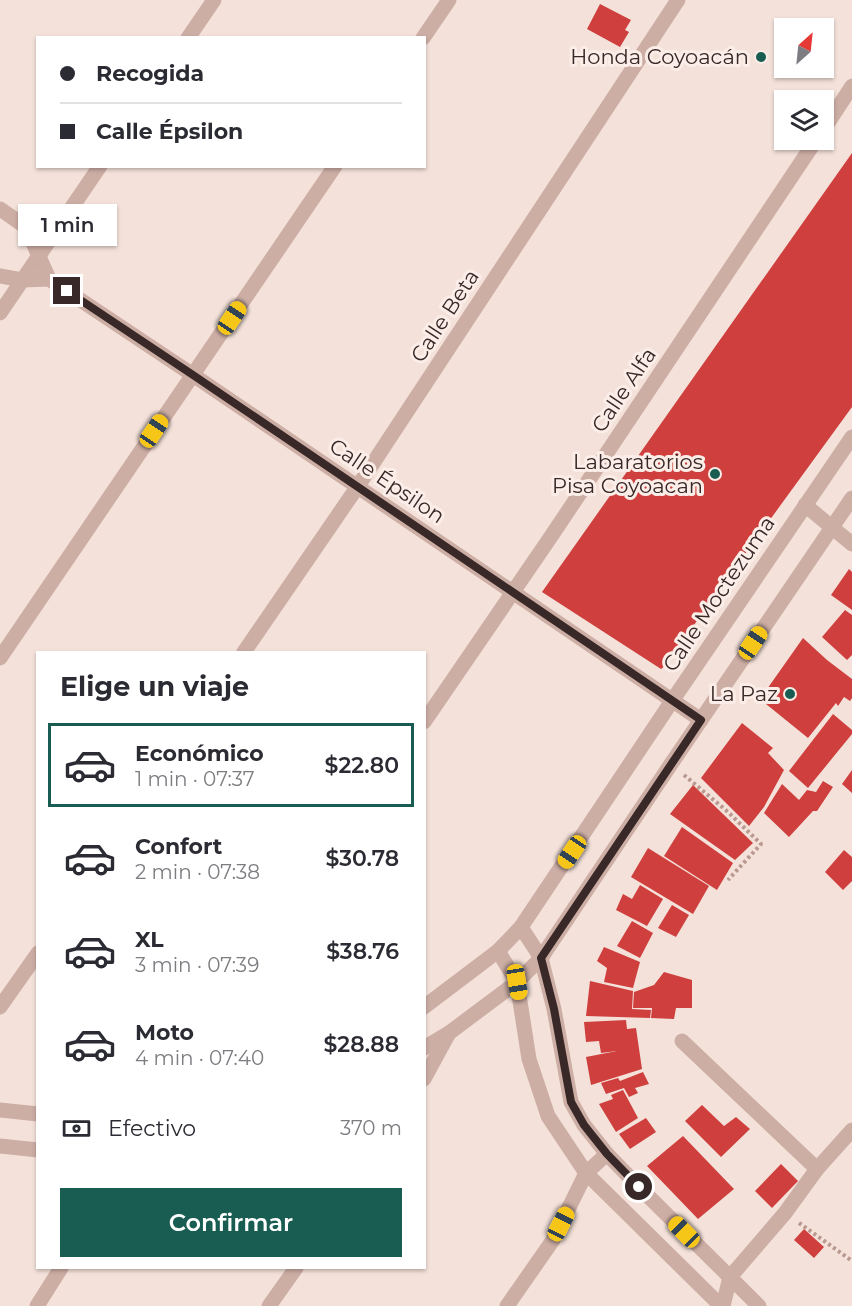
<!DOCTYPE html>
<html lang="es">
<head>
<meta charset="utf-8">
<style>
  body { margin:0; font-family:Montserrat,sans-serif; background:#f2f2f3; color:#2b2b33; height:100vh; display:flex; flex-direction:column; font-size:22px; white-space:nowrap }
  * { box-sizing:border-box; margin:0 }
  p { font-size:20px; color:#7c7c81 }
  .icon { flex:none; width:33px; height:33px; fill:none; stroke:currentColor; stroke-width:2; stroke-linecap:round; stroke-linejoin:round }
  .map { position:relative; flex:1; overflow:hidden }
  .side { position:absolute; left:36px; top:651px; width:390px; height:618px; display:flex; flex-direction:column; background:#fff; border-radius:0px; box-shadow:0 2px 4px #0004 }
  .side>* { flex:none }
  .banner { position:absolute; left:36px; top:36px; width:390px; height:132px; border-radius:0px; box-shadow:0 2px 4px #0004; display:grid; align-content:center; height:132px; padding:0 24px; background:#fff }
  .needle { width:39px; rotate:27deg }
  .controls { position:absolute; left:774px; top:18px; display:grid; gap:12px }
  .controls a { display:grid; place-items:center; width:60px; height:60px; border-radius:0px; background:#fff; box-shadow:0 2px 4px #0004; font-size:30px }
  .end { position:absolute; width:27px; height:27px; margin:-14px; border:8px solid #382827; background:#fff; box-shadow:0 0 0 3px #fff }
  .from { border-radius:50% }
  .bubble { position:absolute; height:42px; border-radius:0px; background:#fff; box-shadow:0 2px 4px #0004; font-size:20px; font-weight:600; line-height:42px; text-align:center }
  .car { position:absolute; width:18px; height:36px; margin:-18px -9px; border-radius:8px; box-shadow:0 0 4px 2px #0007; background:linear-gradient(#f5c518 24%,#345 0 40%,#f5c518 0 76%,#345 0 86%,#f5c518 0) }
  .banner b { display:flex; align-items:center; gap:21px; height:57px; font-size:22px }
  .banner b+b { border-top:2px solid #e1e1e2 }
  .banner i { width:15px; height:15px; background:#2b2b33 }
  ul { padding:0; list-style:none }
  li { display:flex; align-items:center; gap:18px; height:84px; margin:0 12px 9px; padding:0 12px; border:3px solid transparent; border-radius:0px }
  li div { flex:1 }
  li b { display:block; font-size:22px }
  li em { font-style:normal; font-weight:600 }
  li.on { border-color:#195d52 }
  li>.icon { width:54px; height:54px; stroke-width:1.5 }
  h2 { padding:0 24px; font-size:27px; line-height:72px }
  .pay { display:flex; align-items:center; gap:15px; height:66px; padding:0 24px; font-size:22px }
  .pay p { margin-inline-start:auto }
  .action { display:flex; gap:12px; margin-top:auto; padding:12px 24px }
  .action a { flex:1; height:69px; border-radius:0px; background:#195d52; color:#fff; font-size:24px; font-weight:600; line-height:69px; text-align:center }
  .map>svg:first-child { display:block }
  .building { fill:#cf3f3d }
  .lines { fill:none; stroke-linecap:round; stroke-linejoin:round }
  .path { stroke:#b9988f; stroke-width:4; stroke-dasharray:3 3; stroke-linecap:butt }
  .minor { stroke:#cdaea5; stroke-width:15 }
  .tertiary { stroke:#cdaea5; stroke-width:15 }
  .route { stroke:#382827; stroke-width:8 }
  .poi-dot { fill:#195d52; stroke:#fbede7; stroke-width:2 }
  .labels { text-anchor:middle; stroke-width:6; stroke-linejoin:round; paint-order:stroke }
  .poi-label { font-size:21px; fill:#382827; stroke:#fbede7; text-anchor:end }
  .street-label { font-size:21px; fill:#382827; stroke:#fbede7 }
</style>
</head>
<body>
<div class="map">
<svg width="852" height="1306" viewBox="0 0 852 1306">
  <rect width="100%" height="100%" fill="#f4e2da"/>
  <!-- building -->
  <g class="building">
    <path d="M600,4L631,20L625,30L629,32L620,47L587,29Z"/>
    <path d="M852,153V407L713,598L666,665L661,669L542,592Z"/>
    <path d="M849,569L852,572V610L831,595Z"/>
    <path d="M845,610L852,615V655L847,660L822,637Z"/>
    <path d="M803,638L827,660L852,679V698L850,701L844,697L838,706L836,703L808,738L760,699Z"/>
    <path d="M833,714L852,730V734L808,788L789,771Z"/>
    <path d="M742,723L773,748L768,753L784,770L764,807L749,826L701,778Z"/>
    <path d="M852,770V793L842,784Z"/>
    <path d="M823,781L833,787L817,811H813L789,837L764,813L782,784L799,800L807,790L816,792Z"/>
    <path d="M693,785L753,843L735,860L670,814Z"/>
    <path d="M682,827L733,863L717,890L664,856Z"/>
    <path d="M648,848L709,886L693,914L631,877Z"/>
    <path d="M844,850L852,857V881L843,890L825,872Z"/>
    <path d="M640,885L663,899L647,926L616,910L623,894L632,899Z"/>
    <path d="M672,905L689,915L676,937L658,928Z"/>
    <path d="M632,921L653,933L640,958L617,946Z"/>
    <path d="M604,947L640,962L633,988L604,982L607,968L597,961Z"/>
    <path d="M664,972L692,980V1008H676L674,1019L651,1018L652,1008H633L634,992L654,985Z"/>
    <path d="M590,981L633,991L632,1009L651,1010L650,1018L586,1016Z"/>
    <path d="M626,1020L627,1029L636,1028L642,1069L591,1085L586,1057L617,1051L601,1053L599,1041L586,1042L584,1022Z"/>
    <path d="M643,1072L649,1084L635,1088L638,1093L629,1097L624,1088L606,1094L601,1083L618,1078L620,1081Z"/>
    <path d="M623,1090L638,1118L616,1132L599,1104L613,1099L611,1095Z"/>
    <path d="M702,1105L724,1126L736,1117L750,1129L721,1157L685,1121Z"/>
    <path d="M646,1118L656,1132L630,1149L619,1134Z"/>
    <path d="M683,1136L734,1189L698,1219L647,1166Z"/>
    <path d="M781,1164L798,1181L772,1208L755,1191Z"/>
    <path d="M804,1229L824,1247L814,1258L794,1240Z"/>
  </g>
  <g class="lines">
    <!-- path -->
    <g class="path">
      <path d="M684,775L728,812L761,844L728,880"/>
      <path d="M799,1223L852,1261"/>
    </g>
    <!-- minor -->
    <g class="minor">
      <path d="M188,38L214,0"/>
      <path d="M423,38L449,0"/>
      <path d="M824,129L852,86"/>
      <path d="M0,209L26,227L49,279L193,375L701,720"/>
      <path d="M0,276L22,280L49,279"/>
      <path d="M0,313L100,166"/>
      <path d="M805,505L852,544"/>
      <path d="M244,652L358,486L678,0"/>
      <path d="M0,658L335,166"/>
      <path d="M424,722L552,535L816,140"/>
      <path d="M521,927L541,958L554,1009L571,1102L584,1125L607,1154L639,1187L759,1306"/>
      <path d="M498,951L517,982L529,1059L548,1116L586,1173L721,1306"/>
      <path d="M0,1007L38,953"/>
      <path d="M682,1041L817,1169"/>
      <path d="M424,1079L449,1033"/>
      <path d="M37,1306L61,1268"/>
      <path d="M269,1306L296,1268"/>
      <path d="M507,1306L553,1240L586,1173L607,1154"/>
      <path d="M723,1306L730,1277L785,1213L817,1169L852,1130"/>
    </g>
    <!-- tertiary -->
    <g class="tertiary">
      <path d="M424,1007L498,951L521,927L672,701L852,437"/>
      <path d="M424,1048L449,1033L517,982L541,958L671,764L852,498"/>
      <path d="M0,1110L38,1114"/>
      <path d="M0,1146L38,1150"/>
    </g>
  </g>
  <g class="lines">
    <!-- route -->
    <path class="route" d="M67,291L193,375L701,720L541,958L554,1009L571,1102L584,1125L607,1154L639,1187"/>
  </g>
  <!-- markers -->
  <g class="poi-dot">
    <circle cx="761" cy="57" r="6"/>
    <circle cx="715" cy="474" r="6"/>
    <circle cx="790" cy="694" r="6"/>
  </g>
  <g class="labels">
    <!-- poi labels -->
    <g class="poi-label">
      <text x="749" y="64">Honda Coyoacán</text>
      <text x="703" y="469">Labaratorios<tspan x="703" dy="24">Pisa Coyoacan</tspan></text>
      <text x="778" y="701">La Paz</text>
    </g>
    <!-- street labels -->
    <g class="street-label">
      <text transform="translate(445 316) rotate(-57)" y="7">Calle Beta</text>
      <text transform="translate(624 390) rotate(-56)" y="7">Calle Alfa</text>
      <text transform="translate(387 481) rotate(34)" y="7">Calle Épsilon</text>
      <text transform="translate(719 594) rotate(-56)" y="7">Calle Moctezuma</text>
    </g>
  </g>
</svg>
<div class="controls">
<a><svg class="needle" viewBox="-14 -14 28 28"><path d="M0-13l5 13h-10z" fill="#e53935"/><path d="M0 13l5-13h-10z" fill="#7c7c81"/></svg></a>
<a><svg class="icon" aria-label="layers" viewBox="0 0 24 24"><path d="M12 4l9 5-9 5-9-5zM3 14l9 5 9-5"/></svg></a>
</div>
<i class="end from" style="left:639px;top:1187px"></i>
<i class="end" style="left:67px;top:291px"></i>
<div class="bubble" style="left:18px;top:204px;width:99px">1 min</div>
<i class="car" style="left:232px;top:318px;rotate:34deg"></i>
<i class="car" style="left:154px;top:431px;rotate:34deg"></i>
<i class="car" style="left:753px;top:643px;rotate:34deg"></i>
<i class="car" style="left:572px;top:852px;rotate:214deg"></i>
<i class="car" style="left:517px;top:982px;rotate:171deg"></i>
<i class="car" style="left:561px;top:1224px;rotate:27deg"></i>
<i class="car" style="left:684px;top:1232px;rotate:315deg"></i>
<div class="banner">
<b><i class="from"></i>Recogida</b>
<b><i></i>Calle Épsilon</b>
</div>
<section class="side">
<h2>Elige un viaje</h2>
<ul>
<li class="on"><svg class="icon" aria-label="car" viewBox="0 0 24 24"><path d="M5 17H2v-5l4-1 3-4h7l3 4 3 1v5h-3M9 17h6M6 11h13"/><circle cx="7" cy="17" r="2"/><circle cx="17" cy="17" r="2"/></svg><div><b>Económico</b><p>1 min · 07:37</p></div><em>$22.80</em></li>
<li><svg class="icon" aria-label="car" viewBox="0 0 24 24"><path d="M5 17H2v-5l4-1 3-4h7l3 4 3 1v5h-3M9 17h6M6 11h13"/><circle cx="7" cy="17" r="2"/><circle cx="17" cy="17" r="2"/></svg><div><b>Confort</b><p>2 min · 07:38</p></div><em>$30.78</em></li>
<li><svg class="icon" aria-label="car" viewBox="0 0 24 24"><path d="M5 17H2v-5l4-1 3-4h7l3 4 3 1v5h-3M9 17h6M6 11h13"/><circle cx="7" cy="17" r="2"/><circle cx="17" cy="17" r="2"/></svg><div><b>XL</b><p>3 min · 07:39</p></div><em>$38.76</em></li>
<li><svg class="icon" aria-label="car" viewBox="0 0 24 24"><path d="M5 17H2v-5l4-1 3-4h7l3 4 3 1v5h-3M9 17h6M6 11h13"/><circle cx="7" cy="17" r="2"/><circle cx="17" cy="17" r="2"/></svg><div><b>Moto</b><p>4 min · 07:40</p></div><em>$28.88</em></li>
</ul>
<div class="pay"><svg class="icon" aria-label="cash" viewBox="0 0 24 24"><path d="M3 7h18v10H3z"/><circle cx="12" cy="12" r="2"/></svg>Efectivo<p>370 m</p></div>
<div class="action"><a>Confirmar</a></div>
</section>
</div>
</body>
</html>
